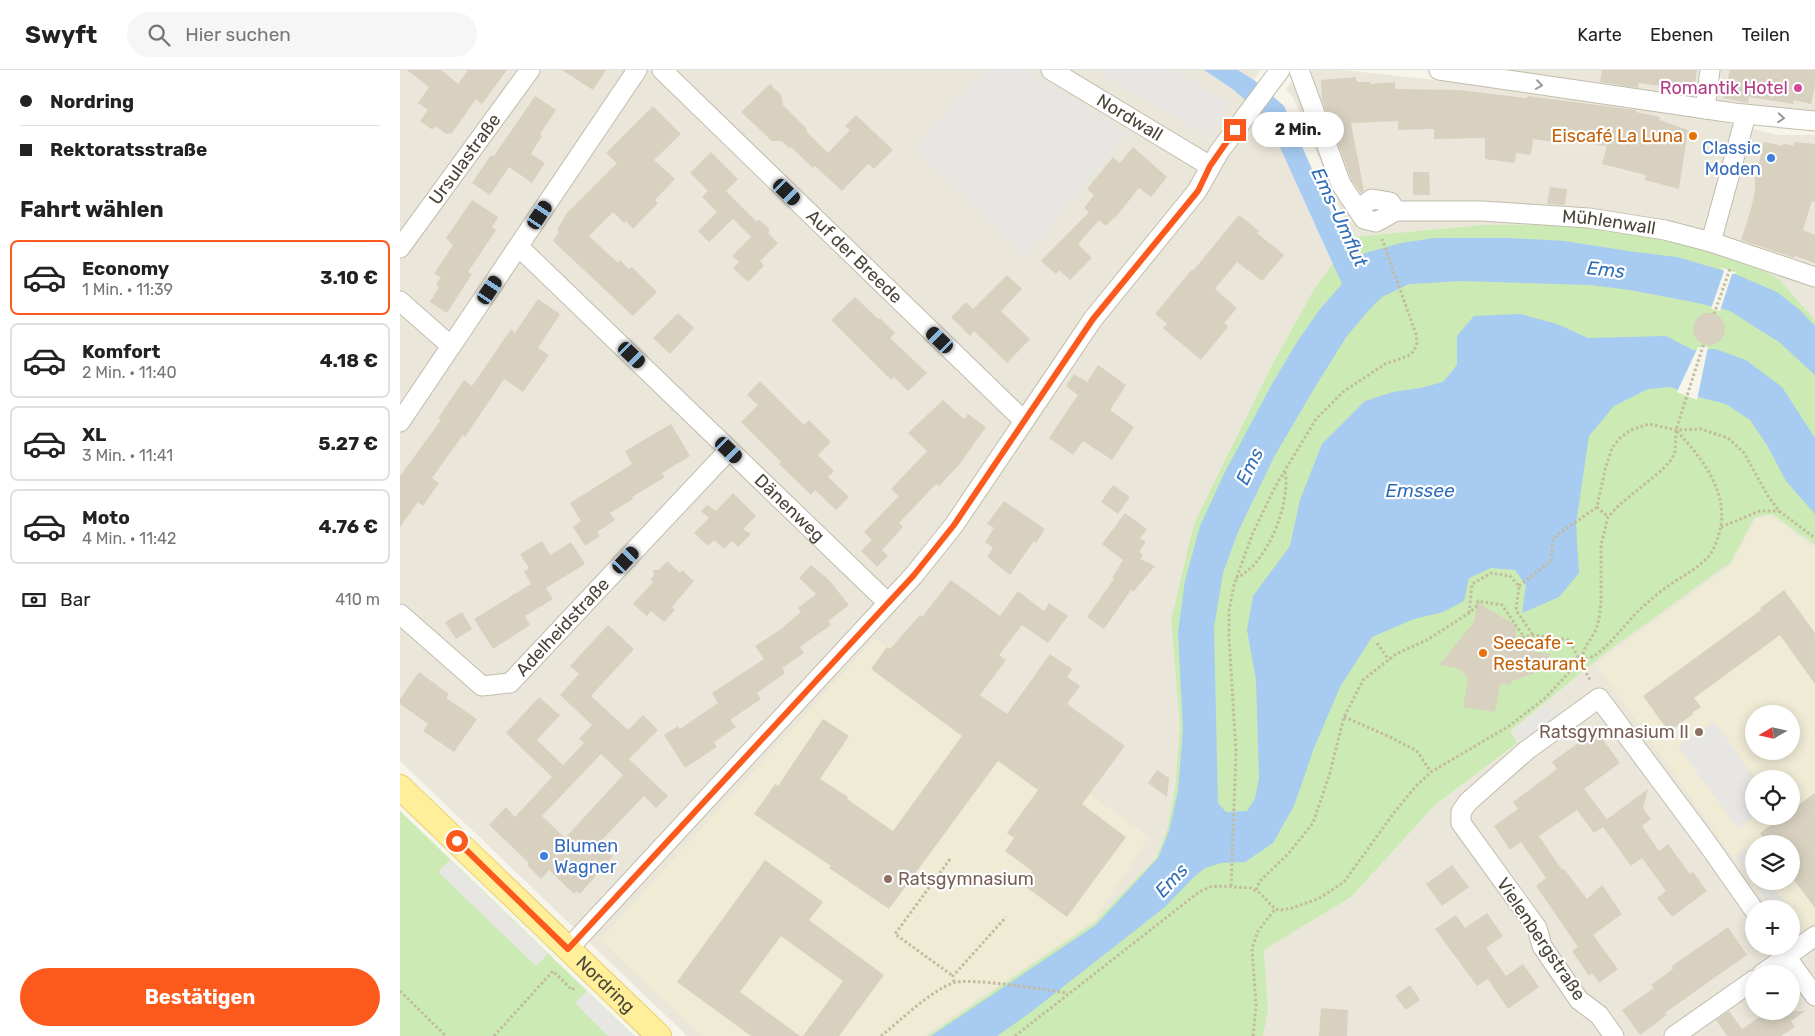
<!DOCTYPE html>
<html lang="de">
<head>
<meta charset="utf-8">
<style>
  body { margin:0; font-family:Rubik,sans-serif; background:#f6f6f6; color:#222; height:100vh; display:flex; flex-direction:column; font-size:19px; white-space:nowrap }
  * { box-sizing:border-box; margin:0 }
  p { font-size:16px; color:#767676 }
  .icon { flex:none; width:28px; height:28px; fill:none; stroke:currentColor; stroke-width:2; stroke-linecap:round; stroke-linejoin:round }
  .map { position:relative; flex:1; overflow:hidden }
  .side { display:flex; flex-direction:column; background:#fff; width:400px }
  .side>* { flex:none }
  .guide { display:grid; align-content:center; height:110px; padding:0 20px; background:#fff }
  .needle { width:32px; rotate:261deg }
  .fabs { position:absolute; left:1345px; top:635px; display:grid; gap:10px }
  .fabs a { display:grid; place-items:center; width:55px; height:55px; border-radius:50%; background:#fff; box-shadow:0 2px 12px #0003; font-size:25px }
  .end { position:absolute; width:22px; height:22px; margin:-11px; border:6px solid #fc591c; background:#fff; box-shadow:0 0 0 2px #fff }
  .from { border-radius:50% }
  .bubble { position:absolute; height:35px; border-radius:18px; background:#fff; box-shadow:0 2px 12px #0003; font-size:16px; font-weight:700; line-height:35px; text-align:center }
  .car { position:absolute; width:15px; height:30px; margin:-15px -8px; border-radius:6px; box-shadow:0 0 4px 1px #0007; background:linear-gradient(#222 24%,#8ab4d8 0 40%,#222 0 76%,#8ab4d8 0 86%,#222 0) }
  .guide b { display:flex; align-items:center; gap:18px; height:48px; font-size:19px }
  .guide b+b { border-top:1px solid #e0e0e0 }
  .guide i { width:12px; height:12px; background:#222 }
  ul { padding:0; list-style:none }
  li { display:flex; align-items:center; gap:15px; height:75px; margin:0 10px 8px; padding:0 10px; border:2px solid #e0e0e0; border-radius:8px }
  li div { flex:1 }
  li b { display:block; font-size:19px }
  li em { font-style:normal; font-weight:700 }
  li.selected { border-color:#fc591c }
  li>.icon { width:45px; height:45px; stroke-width:1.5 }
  h2 { padding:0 20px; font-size:22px; line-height:60px }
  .pay { display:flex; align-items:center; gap:12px; height:55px; padding:0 20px; font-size:19px }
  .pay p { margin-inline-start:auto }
  .button { display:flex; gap:10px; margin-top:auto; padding:10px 20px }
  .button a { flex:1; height:58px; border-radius:30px; background:#fc591c; color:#fff; font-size:20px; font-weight:700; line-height:58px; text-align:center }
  header { display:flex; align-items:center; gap:30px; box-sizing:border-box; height:70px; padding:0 25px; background:#fff; border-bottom:1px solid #e0e0e0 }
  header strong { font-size:24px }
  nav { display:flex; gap:28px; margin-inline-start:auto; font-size:18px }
  .search { width:350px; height:45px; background:#f6f6f6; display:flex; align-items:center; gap:12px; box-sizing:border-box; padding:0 18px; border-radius:28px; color:#767676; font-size:19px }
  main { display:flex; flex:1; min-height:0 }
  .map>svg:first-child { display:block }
  .residential { fill:#eae6d9; fill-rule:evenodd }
  .education { fill:#efebd5; fill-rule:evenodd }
  .green { fill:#cbeab4 }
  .parking { fill:#e7e6e2 }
  .water { fill:#a8cbf2 }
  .pier { fill:#f6f4eb }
  .building { fill:#d8d1c0; fill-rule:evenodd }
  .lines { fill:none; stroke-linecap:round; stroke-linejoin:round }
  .minor-casing { stroke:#c1bdad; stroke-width:21 }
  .major-casing { stroke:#e6cf69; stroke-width:26 }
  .path { stroke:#c3bb9e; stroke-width:3; stroke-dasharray:2.5 2.5; stroke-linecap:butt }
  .minor { stroke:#fff; stroke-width:19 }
  .major { stroke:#ffef9b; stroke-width:24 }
  .oneway { stroke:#9b9992 }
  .route { stroke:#fc591c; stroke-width:6 }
  .hotel-dot { fill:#d1479c; stroke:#fff; stroke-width:2 }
  .food-dot { fill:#e8710a; stroke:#fff; stroke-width:2 }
  .shop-dot { fill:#3f7fe0; stroke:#fff; stroke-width:2 }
  .education-dot { fill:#8d6e63; stroke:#fff; stroke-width:2 }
  .labels { text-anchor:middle; stroke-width:4.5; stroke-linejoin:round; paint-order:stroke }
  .hotel-label { font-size:18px; fill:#b23c85; stroke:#fff; text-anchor:end }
  .street-label { font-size:18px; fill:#4a4538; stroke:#fff }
  .food-label { font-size:18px; fill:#c56008; stroke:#fff; text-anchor:end }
  .shop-label { font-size:18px; fill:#366cbe; stroke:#fff; text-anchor:end }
  .education-label { font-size:18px; fill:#785e54; stroke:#fff; text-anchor:end }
  .water-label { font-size:19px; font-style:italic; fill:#2f6eb9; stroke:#fff }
</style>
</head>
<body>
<header>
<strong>Swyft</strong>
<div class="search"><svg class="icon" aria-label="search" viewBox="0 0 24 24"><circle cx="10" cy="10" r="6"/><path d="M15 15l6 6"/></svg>Hier suchen</div>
<nav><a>Karte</a><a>Ebenen</a><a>Teilen</a></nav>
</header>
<main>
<section class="side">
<div class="guide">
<b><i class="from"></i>Nordring</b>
<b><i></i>Rektoratsstraße</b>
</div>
<h2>Fahrt wählen</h2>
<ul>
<li class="selected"><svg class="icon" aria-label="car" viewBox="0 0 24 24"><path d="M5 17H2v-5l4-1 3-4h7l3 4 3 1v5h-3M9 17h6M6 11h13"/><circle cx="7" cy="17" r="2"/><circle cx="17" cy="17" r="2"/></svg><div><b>Economy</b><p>1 Min. · 11:39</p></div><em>3.10 €</em></li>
<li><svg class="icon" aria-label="car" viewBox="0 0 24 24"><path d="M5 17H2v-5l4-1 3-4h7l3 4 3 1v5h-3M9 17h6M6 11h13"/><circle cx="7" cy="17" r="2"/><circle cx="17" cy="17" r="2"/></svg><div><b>Komfort</b><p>2 Min. · 11:40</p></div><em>4.18 €</em></li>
<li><svg class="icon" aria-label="car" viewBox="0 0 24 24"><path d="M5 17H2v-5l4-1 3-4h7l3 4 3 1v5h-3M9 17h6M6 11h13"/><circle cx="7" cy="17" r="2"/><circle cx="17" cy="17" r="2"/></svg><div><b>XL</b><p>3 Min. · 11:41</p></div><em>5.27 €</em></li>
<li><svg class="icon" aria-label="car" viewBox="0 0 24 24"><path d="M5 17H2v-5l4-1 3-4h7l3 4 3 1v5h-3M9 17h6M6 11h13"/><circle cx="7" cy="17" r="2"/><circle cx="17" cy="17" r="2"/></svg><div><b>Moto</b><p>4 Min. · 11:42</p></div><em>4.76 €</em></li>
</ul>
<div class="pay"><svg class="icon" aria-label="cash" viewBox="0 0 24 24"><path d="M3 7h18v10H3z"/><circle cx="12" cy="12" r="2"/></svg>Bar<p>410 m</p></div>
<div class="button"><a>Bestätigen</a></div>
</section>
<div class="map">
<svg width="1415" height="966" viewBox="0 0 1415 966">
  <rect width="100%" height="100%" fill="#f6f4eb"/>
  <!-- residential -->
  <g class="residential">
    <path d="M0,0H804L834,20L868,51L933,194L913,221L871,297L771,551L780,656L775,719L767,760L756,788L695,852L527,966H287L0,691Z"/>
    <path d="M838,0H860L854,10Z"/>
    <path d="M915,0H943L1109,18L1305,48L1378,65H1415V250L1380,210L1166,155H1082L952,167L894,29L886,19L895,8Z"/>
    <path d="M1103,0H1415V41L1310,31Z"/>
    <path d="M1372,444L1415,475V966H863L868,940L864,880L951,827L1036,734L1117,673L1109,661L1204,584L1330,492L1353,448ZM1354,644H1391V681H1354ZM1354,709H1391V746H1354ZM1354,774H1391V811H1354ZM1354,839H1391V876H1354ZM1354,904H1391V941H1354Z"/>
  </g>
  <!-- education -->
  <g class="education">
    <path d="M1371,446L1415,478V852L1395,865H1391V839H1370L1196,594L1332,494L1355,449ZM1354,644H1391V681H1354ZM1354,709H1391V746H1354ZM1354,774H1391V811H1354Z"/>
    <path d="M475,568L749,767L694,851L523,966H302L200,870Z"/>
  </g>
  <!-- green -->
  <g class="green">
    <path d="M1082,155H1166L1246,162L1345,189L1380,210L1415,250V475L1372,444L1354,448L1331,492L1204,584L1110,661L1117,673L1036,734L951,827L864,880L868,940L863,966H527L695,852L756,788L767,760L775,719L780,656L771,551L794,454L871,297L913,221L952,167Z"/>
    <path d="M0,741L234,966H0Z"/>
  </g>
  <!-- parking -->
  <g class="parking">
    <path d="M584,0H628L728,62L626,187L514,79Z"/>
    <path d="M695,0H776L831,33L810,69Z"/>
    <path d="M1149,634L1159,648L1124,673L1114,659Z"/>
    <path d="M1314,651L1356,709H1354V746H1356L1338,759L1278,676Z"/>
    <path d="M1345,778L1354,790V811H1369L1386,835L1381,839H1372L1334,786Z"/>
    <path d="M50,790L148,884L136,896L38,802Z"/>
    <path d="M187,921L233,966H208L175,933Z"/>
  </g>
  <!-- water -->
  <path class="water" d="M804,0H838L854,10L884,36L951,187L1001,173L1034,168H1109L1164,171L1235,182L1277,187L1335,204L1377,222L1401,241L1415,256V305L1379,272L1330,241L1298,233L1230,220L1190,215L1061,211L1009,214L982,227L968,241L947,266L918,312L874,387L838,462L823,503L814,557L818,733L826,742L847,741L855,729L859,708L856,610L847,560L853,526L890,476L900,430L922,374L965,331L993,322L1020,318L1043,312L1057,295V266L1074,246L1120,244L1157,254L1188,268L1266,266L1293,280L1315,279L1346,290L1382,317L1415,368V444L1386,411L1367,375L1350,350L1326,334L1298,327L1270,317L1248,319L1214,336L1189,366L1176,454L1179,503L1159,527L1122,543L1126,515L1115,500L1091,498L1069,508L1064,531L1043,542L1014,549L972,567L940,617L914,678L894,736L873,773L845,792L821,793L805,798L795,806L765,837L631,942L597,966H531L696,855L758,788L769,761L778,721L783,659L778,562L785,511L800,456L824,404L872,314L897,272L920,239L942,214L868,51L834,20Z"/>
  <!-- pier -->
  <g class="pier">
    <path d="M1320,197L1337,203L1332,204L1320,241L1311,239L1324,201Z"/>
    <path d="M1298,277H1308L1297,330L1277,322Z"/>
  </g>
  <!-- building -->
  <g class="building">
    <path d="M7,0H41L58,14L68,0H107L82,34L76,29L52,63L46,64L35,56L33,60L20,51L28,40L18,33L29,17Z"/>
    <path d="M162,0H206L193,20Z"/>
    <path d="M1202,0H1297L1294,20L1238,13V18L1200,12Z"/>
    <path d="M1330,0H1415V16L1411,34L1394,30L1393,34L1349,27L1348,33L1323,28Z"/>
    <path d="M956,7L957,12H970V14L995,12V19L1059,20L1127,28V26L1236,40V42L1260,47L1259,50L1288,60L1279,119L1245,110L1246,105L1202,94L1207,76L1154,69V72L1133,69L1131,85L1116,83L1115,93L1085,89V68L1034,69V59L998,60V51L951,53L964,121L961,123L951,109L922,30L921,10Z"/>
    <path d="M370,14L381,25L383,35L407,59L406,61L428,83L450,60L445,56L456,45L493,80L474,99L468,94L442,121L415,96L413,98L391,77L389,78L382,71H372L341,42Z"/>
    <path d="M135,26L156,40L140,64L142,66L131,84L145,93L132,113L109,97L90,125L72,113L91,85L94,86Z"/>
    <path d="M253,36L281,64L254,90L275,109L255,130L258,133L233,159L226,151L224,153L213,142L189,166L218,193L220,190L229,199L232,197L257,222L233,246L153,171L159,162L157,160L167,143L217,93L206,83Z"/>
    <path d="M1364,72L1383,76V73L1393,76L1394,72L1415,74V132L1412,131L1403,160L1415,165V193L1395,186L1394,188L1341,170L1351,139L1355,121V107Z"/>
    <path d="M733,77L767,107L751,127L739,118L714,149L713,148L706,156L699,150L678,174L692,188L670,210L659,200L656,204L641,191L689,142L684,138L694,125L687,119L713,87L720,93Z"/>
    <path d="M311,82L338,109L326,121L357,152L359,149L370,160L368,163L378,173L360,191L364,196L348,212L333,198L339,192L332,186L351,167L333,149L309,172L298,161L317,142L302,127L308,121L290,103Z"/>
    <path d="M1013,102H1029L1030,125H1013Z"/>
    <path d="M1150,117L1167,119L1165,135L1147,134Z"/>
    <path d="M72,130L98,147L92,157L96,160L68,202L72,204L47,243L30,232L39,217L36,215L41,207L34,204L53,175L46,168Z"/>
    <path d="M839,145L859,161L857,163L884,185L862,211L837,192L815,219L837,238L824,253L828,257L801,290L763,258L767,254L755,244L792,199L793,201Z"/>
    <path d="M607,205L622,219L601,241L630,269L607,293L574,261L570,266L551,247L566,232L573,239Z"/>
    <path d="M455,227L478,249L480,248L495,263L490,268L527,303L508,321L494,307L491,310L431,250Z"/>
    <path d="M138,229L160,244L138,278L149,285L123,322L104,309L65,367L63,365L32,408L39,413L23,436L18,432L0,457V406L41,350L38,348L64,310L72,316L111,259L115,263Z"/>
    <path d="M278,243L294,258L270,284L253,268Z"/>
    <circle cx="1309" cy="259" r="16"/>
    <path d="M698,295L726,315L710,340L734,357L712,390L683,371L673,385L649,368L678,325L666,316L674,304L687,312Z"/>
    <path d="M360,311L404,355L409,350L431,372L418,385L434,401L428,407L449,427L436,440L415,420L411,425L379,394L381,392L341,352L358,335L347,325Z"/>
    <path d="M543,330L564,349L568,344L586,357L559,395L539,416L536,414L499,453L503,457L482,480L488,486L477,497L461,481L472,470L464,462L499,426L491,419L527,381L508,363Z"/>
    <path d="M271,354L290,386L262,403L265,407L232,427L233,429L210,443L215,450L197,462L200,466L185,476L173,457L181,451L170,433L232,394L225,381Z"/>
    <path d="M713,415L729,426V428L718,444L701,432Z"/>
    <path d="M333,423L356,446L343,459L351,464L338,477L332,471L324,479L314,470L308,476L294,463L309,448L301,441L307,435L316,441Z"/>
    <path d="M604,431L645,459L636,473L634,471L610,505L587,487L593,478L585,472L594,458L587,454Z"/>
    <path d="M725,443L747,459L740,468L746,472L739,482L743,485L740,489L755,496L733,522L731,520L704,559L687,547L714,509L712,508L723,490L702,474Z"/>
    <path d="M142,471L150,485L171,472L185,494L146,518L153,529L125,546L130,555L93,579L74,549L131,514L124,502L129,498L120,484Z"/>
    <path d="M267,491L280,503L282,500L294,511L272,537L275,540L264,552L251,541L247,546L233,534L253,512L250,510L254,506L253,500H259Z"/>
    <path d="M411,495L429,510L449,535L428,551L431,555L400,577L404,583L382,598L385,603L357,623L361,629L330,650L336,657L314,672L317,677L285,698L264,665L278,656L280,659L318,633L312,623L364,589L355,576L380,560L401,542L398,538L416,524L399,508Z"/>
    <path d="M551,510L600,546L618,521L644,541L649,533L668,546L648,573L622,555L599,585L606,590L580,625L607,644L650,584L672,599L667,607L680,616L667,634L725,676L682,734L726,767L667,847L622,814L632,801L605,781L614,768L607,763L638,720L598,691L489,839L429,798L431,796L354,744L375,714L378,716L423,649L449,666L420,709L448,727L447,729L493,761L562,666L471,599L487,577L490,579L520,545L522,547Z"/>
    <path d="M1384,520L1415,563V614L1380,565L1294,628L1301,637L1292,643L1293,644L1269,662L1243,626L1361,540L1360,538Z"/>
    <path d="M1077,532L1117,556L1113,578L1150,584L1148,598L1112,611L1110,615L1100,614L1095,642L1063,637L1068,609L1060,599L1039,595L1074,552Z"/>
    <path d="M62,542L72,559L56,569L45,552Z"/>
    <path d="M208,555L234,579L191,626L228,660L243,645L258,660L229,689L268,726L256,738L244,726L199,773L213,786L180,824L177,821L174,824L149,800L141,809L127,795L129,793L89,755L106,737L115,747L152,707L106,663L139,627L160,645L137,670L163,695L184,673L179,669L192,655L160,625L179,604L170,596ZM201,684L223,705L165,768L142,746Z"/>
    <path d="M19,602L49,624L46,628L77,649L54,682L23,661L28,654L0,634V629Z"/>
    <path d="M1196,660L1220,693L1184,719L1207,749L1248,719L1243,738L1251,749L1242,756L1259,781L1268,774L1290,804L1293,802L1307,821L1272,847L1257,828L1266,821L1242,788L1231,796L1203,757L1194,763L1177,740L1139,766L1162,800L1164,799L1187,829L1202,815L1222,844L1193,865L1218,899L1199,913L1192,903L1189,906L1172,881L1178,877L1136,816L1146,808L1121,772L1110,780L1094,756L1118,739L1113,732L1157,699L1152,692Z"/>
    <path d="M757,700L769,708L767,727L748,713Z"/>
    <path d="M1415,723V838L1391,806V774H1368L1360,763L1383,746H1391V740Z"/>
    <path d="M365,790L423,832L409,850L484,905L439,966H403L443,911L381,866L340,922L400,966H351L277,912Z"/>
    <path d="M1052,795L1069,817L1042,836L1026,814Z"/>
    <path d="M1087,843L1103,866L1086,878L1106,906L1123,894L1139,917L1108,939L1088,909L1077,916L1035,859L1056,845L1065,858Z"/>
    <path d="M1328,857L1347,885L1283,930L1265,943L1267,945L1240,965L1222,940L1254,918L1251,915L1273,899L1272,896Z"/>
    <path d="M1010,915L1020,930L1006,940L995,926Z"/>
    <path d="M921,938L948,940L947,966H919Z"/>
    <path d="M1329,941L1342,959L1361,946L1362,948L1372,941H1405L1391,951L1395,957L1381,966H1327L1316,950Z"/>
  </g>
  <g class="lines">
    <!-- minor casing -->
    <g class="minor-casing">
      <g id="minor">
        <path id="s1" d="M262,0L624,351"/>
        <path id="s2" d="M651,0L810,96"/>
        <path id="s3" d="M899,0L941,114L964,149L976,152L996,141H1082L1189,148L1265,160L1311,172L1415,207"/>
        <path d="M1039,0L1334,43L1415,51"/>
        <path d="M1305,39L1310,0"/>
        <path d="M958,139L972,129L990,132L996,141"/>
        <path d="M1311,172L1346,45"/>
        <path id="s4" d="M119,177L488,533"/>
        <path id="s5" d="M0,178L130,0"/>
        <path d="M0,231L51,276"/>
        <path d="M0,352L237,0"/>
        <path id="s6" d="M0,544L82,616L110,613L329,380"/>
        <path d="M1379,877L1415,926"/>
        <path d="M168,879L514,505L554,455L693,249L797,121L819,82L880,0"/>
        <path d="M1362,904L1415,866"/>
        <path d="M1214,966L1199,945L1179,930L1142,876L1137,858L1061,753V742L1068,732L1127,680L1199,628L1307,773L1354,840"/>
        <path d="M1274,966L1354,910"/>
      </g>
    </g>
    <!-- major casing -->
    <g class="major-casing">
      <g id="major">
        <path id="s7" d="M0,717L259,966"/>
      </g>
    </g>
    <!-- path -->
    <g class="path">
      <path d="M1314,244L1330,199"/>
      <path d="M1197,437L1208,447"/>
      <path d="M1321,457L1360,441H1379"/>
      <path d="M836,508C867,495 891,433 885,402"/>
      <path d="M1119,516L1151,491L1153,468L1197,437L1205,400L1212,378L1220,368L1231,360L1249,354L1276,360L1301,359L1328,368L1344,383L1368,426L1379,441L1415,468"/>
      <path d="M1069,543L1072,514L1091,503L1110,506L1119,516L1116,540L1133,565"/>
      <path d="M1112,569L1133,565L1169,570L1191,612"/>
      <path d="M977,573L989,590"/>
      <path d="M1181,591C1186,588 1194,587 1198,583C1216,569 1229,548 1246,534C1252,529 1258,523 1264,519C1278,508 1295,501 1307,488C1313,482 1317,472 1319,464C1331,424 1302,388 1276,360"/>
      <path d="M944,647L988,666L1017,681L1031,702"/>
      <path d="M550,789L495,864L553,906"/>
      <path d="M831,816L836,682L829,567V541L834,515L852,465L875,417L916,349L943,322L985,294L1008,286L1014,281L1017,273L1016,264L982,169"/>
      <path d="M856,820L860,811L888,784L913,753L929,706L944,647L963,610L996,584L1027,570L1069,543L1076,537L1078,531L1102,535L1124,567"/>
      <path d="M554,912L553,906L606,847"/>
      <path d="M0,921L46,966"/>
      <path d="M94,966L153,901L172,920L176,916"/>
      <path d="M481,966C501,950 529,922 553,913C568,907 647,920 668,923"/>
      <path d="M615,966L799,822L810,817L819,816L851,818L860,823L875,839L881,840L892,838L918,829L944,812L993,744L1016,716L1031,702L1109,656L1145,628L1180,591L1186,576L1196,560L1199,549L1201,533V475L1208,447L1219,435L1262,400L1272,389L1275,381L1276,360L1304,273"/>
      <path d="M853,966L856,936L852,878L858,861L875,839"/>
    </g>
    <!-- minor -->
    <use href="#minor" class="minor"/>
    <!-- major -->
    <use href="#major" class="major"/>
  </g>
  <!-- one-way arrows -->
  <defs><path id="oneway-chevron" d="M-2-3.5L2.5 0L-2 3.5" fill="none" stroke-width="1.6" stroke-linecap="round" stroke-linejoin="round" transform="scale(1.25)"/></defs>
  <g class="oneway">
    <use href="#oneway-chevron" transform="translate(1139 15) rotate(8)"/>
    <use href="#oneway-chevron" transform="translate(1381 48) rotate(5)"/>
  </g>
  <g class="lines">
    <!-- route -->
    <path class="route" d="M57,771L168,879L514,505L554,455L693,249L798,121L810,96L835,60"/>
  </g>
  <!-- markers -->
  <circle class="hotel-dot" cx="1398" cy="18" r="5"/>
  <g class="food-dot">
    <circle cx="1293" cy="66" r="5"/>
    <circle cx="1083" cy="583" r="5"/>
  </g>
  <g class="shop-dot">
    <circle cx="1371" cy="88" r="5"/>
    <circle cx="144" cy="786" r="5"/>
  </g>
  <g class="education-dot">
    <circle cx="1299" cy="662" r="5"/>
    <circle cx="488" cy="809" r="5"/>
  </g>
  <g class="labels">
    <!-- hotel labels -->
    <g class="hotel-label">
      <text x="1388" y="24">Romantik Hotel</text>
    </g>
    <!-- street labels -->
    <g class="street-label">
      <text dy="6" stroke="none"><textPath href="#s2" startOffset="92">Nordwall</textPath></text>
      <text dy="6" stroke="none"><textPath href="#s5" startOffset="110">Ursulastraße</textPath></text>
      <text dy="6" stroke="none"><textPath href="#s3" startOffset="412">Mühlenwall</textPath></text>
      <text dy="6" stroke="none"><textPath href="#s1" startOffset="268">Auf der Breede</textPath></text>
      <text dy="6" stroke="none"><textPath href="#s4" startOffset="376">Dänenweg</textPath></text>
      <text dy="6" stroke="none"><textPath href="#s6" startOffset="214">Adelheidstraße</textPath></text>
      <text transform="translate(1141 869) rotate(56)" y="6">Vielenbergstraße</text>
      <text dy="6" stroke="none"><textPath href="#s7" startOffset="285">Nordring</textPath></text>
    </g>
    <!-- food labels -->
    <g class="food-label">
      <text x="1283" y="72">Eiscafé La Luna</text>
      <text x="1093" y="579" text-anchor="start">Seecafe -<tspan x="1093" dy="21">Restaurant</tspan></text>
    </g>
    <!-- shop labels -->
    <g class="shop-label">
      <text x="1361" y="84">Classic<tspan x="1361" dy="21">Moden</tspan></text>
      <text x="154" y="782" text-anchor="start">Blumen<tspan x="154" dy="21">Wagner</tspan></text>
    </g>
    <!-- education labels -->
    <g class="education-label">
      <text x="1289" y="668">Ratsgymnasium II</text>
      <text x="498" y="815" text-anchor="start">Ratsgymnasium</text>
    </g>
    <!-- water labels -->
    <g class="water-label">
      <text transform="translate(940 147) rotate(65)" y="7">Ems-Umflut</text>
      <text transform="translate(1206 199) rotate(6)" y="7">Ems</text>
      <text transform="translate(849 396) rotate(-64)" y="7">Ems</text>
      <text x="1020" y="427">Emssee</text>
      <text transform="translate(771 810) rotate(-47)" y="7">Ems</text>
    </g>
  </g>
</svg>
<div class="fabs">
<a><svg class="needle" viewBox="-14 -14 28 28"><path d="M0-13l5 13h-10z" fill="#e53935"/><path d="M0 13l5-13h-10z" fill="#767676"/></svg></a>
<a><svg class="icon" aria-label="locate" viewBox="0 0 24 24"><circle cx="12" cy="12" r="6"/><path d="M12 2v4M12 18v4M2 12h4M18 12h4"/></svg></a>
<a><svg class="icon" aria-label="layers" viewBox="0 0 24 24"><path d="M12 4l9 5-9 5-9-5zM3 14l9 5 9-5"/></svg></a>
<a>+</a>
<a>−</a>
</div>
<i class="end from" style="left:57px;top:771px"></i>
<i class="end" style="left:835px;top:60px"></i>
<div class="bubble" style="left:852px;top:42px;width:92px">2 Min.</div>
<i class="car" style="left:387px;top:122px;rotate:134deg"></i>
<i class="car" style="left:140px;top:145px;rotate:34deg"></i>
<i class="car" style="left:90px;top:220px;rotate:34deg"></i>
<i class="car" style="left:540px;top:270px;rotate:314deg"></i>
<i class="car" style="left:232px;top:285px;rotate:134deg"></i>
<i class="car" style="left:329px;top:380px;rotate:134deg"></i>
<i class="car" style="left:226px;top:490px;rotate:43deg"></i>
</div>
</main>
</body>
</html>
